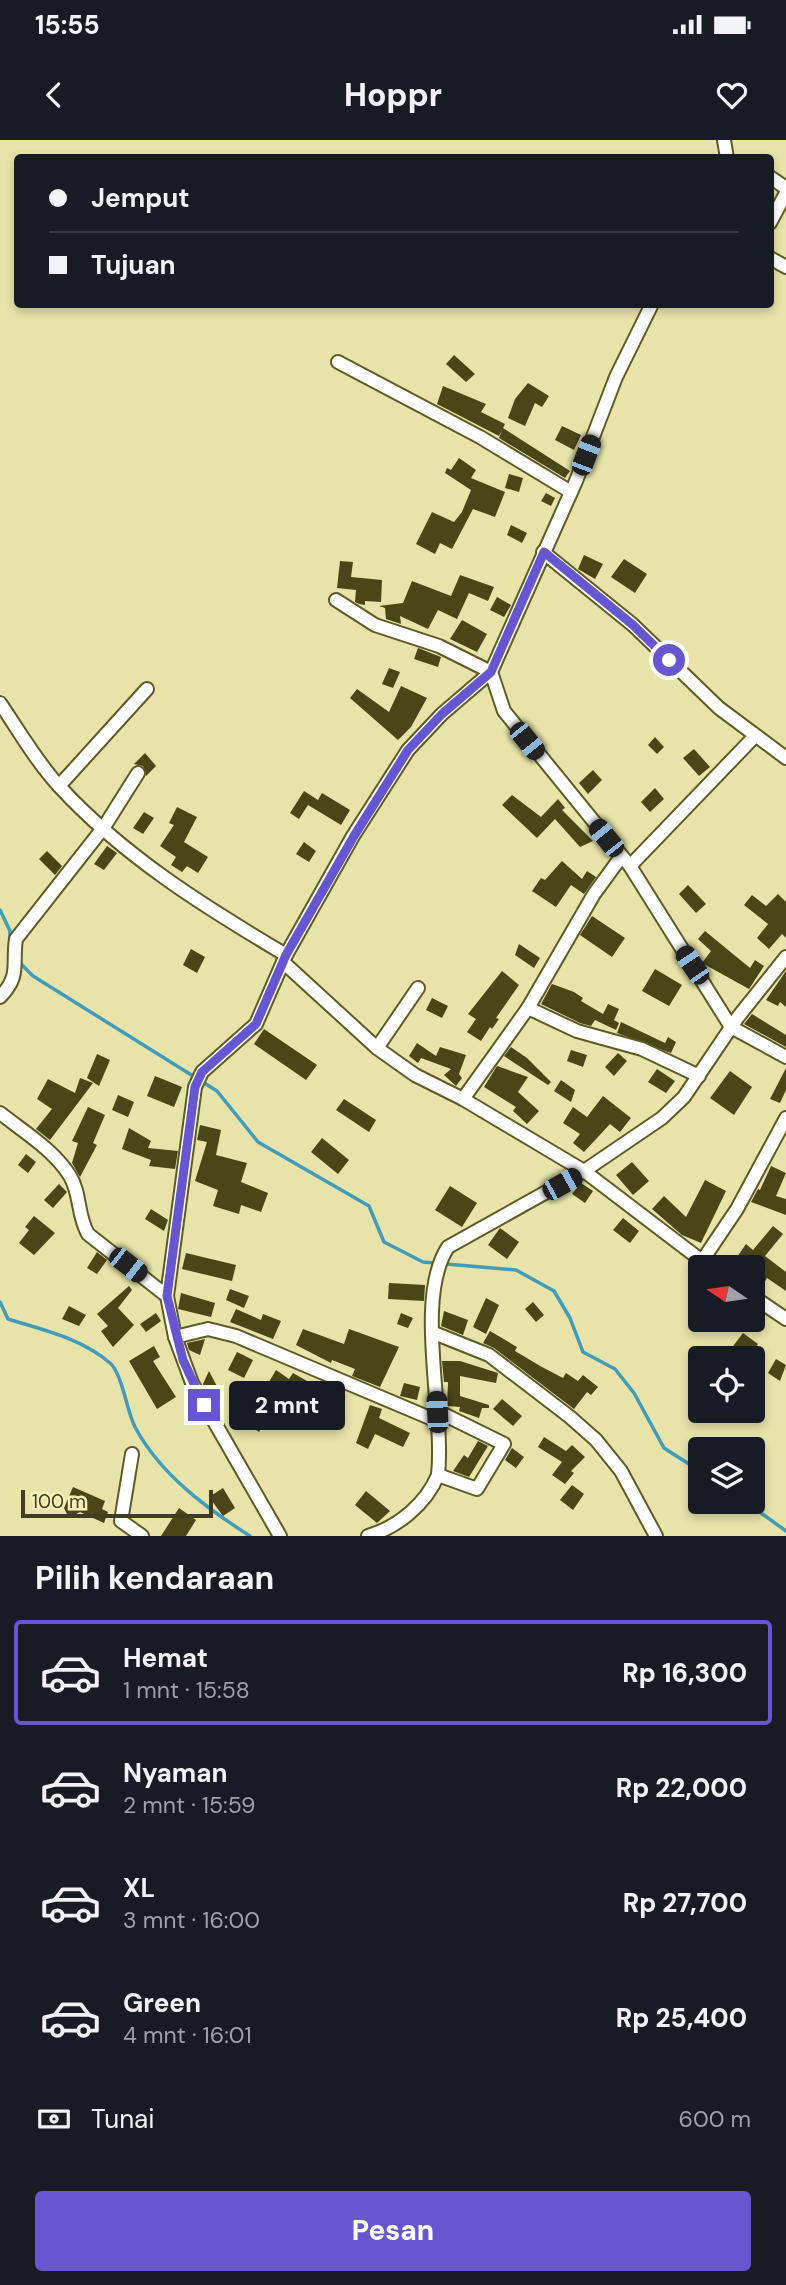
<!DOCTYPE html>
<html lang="id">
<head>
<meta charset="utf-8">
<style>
  body { margin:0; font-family:"DM Sans",sans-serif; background:#242831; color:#f1f3f6; height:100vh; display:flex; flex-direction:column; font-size:26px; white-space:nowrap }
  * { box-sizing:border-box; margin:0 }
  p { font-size:23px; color:#9ea1a6 }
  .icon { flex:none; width:38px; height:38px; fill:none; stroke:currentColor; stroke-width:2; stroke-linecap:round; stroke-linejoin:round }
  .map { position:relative; height:1396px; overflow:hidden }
  .panel { display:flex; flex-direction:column; background:#171b24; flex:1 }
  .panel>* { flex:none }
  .top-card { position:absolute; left:14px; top:14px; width:760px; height:154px; border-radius:7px; box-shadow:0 4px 10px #0003; display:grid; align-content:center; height:154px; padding:0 35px; background:#171b24 }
  .needle { width:46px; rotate:283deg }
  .fabs { position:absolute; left:688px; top:1115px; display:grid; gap:14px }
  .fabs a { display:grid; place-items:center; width:77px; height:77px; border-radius:7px; background:#171b24; box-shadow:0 4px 10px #0003; font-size:35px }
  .scale { position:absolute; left:21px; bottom:18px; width:192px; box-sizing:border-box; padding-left:7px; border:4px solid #3e3c25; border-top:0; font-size:19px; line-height:24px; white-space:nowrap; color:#3e3c25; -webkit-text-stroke:5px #f4f0b6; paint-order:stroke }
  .end { position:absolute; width:32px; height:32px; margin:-16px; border:9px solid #6656cf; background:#fff; box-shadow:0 0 0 4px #fff }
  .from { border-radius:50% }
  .bubble { position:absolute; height:49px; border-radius:7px; background:#171b24; box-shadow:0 4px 10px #0003; font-size:23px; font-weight:800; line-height:49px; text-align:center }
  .car { position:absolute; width:21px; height:42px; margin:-21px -10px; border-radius:9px; box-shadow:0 0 5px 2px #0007; background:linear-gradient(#222 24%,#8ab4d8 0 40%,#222 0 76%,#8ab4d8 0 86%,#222 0) }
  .top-card b { display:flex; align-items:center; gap:24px; height:66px; font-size:26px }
  .top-card b+b { border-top:2px solid #363941 }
  .top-card i { width:18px; height:18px; background:#f1f3f6 }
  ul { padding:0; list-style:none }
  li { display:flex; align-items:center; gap:21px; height:105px; margin:0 14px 10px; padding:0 21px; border:4px solid transparent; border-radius:7px }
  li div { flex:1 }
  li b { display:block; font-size:26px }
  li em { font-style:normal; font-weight:800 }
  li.current { border-color:#6656cf }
  li>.icon { width:63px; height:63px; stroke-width:1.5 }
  h2 { padding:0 35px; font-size:32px; line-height:84px }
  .pay { display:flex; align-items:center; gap:18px; height:77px; padding:0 35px; font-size:26px }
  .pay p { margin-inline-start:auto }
  .button { display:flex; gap:14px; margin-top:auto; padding:14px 35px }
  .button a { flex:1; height:80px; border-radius:7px; background:#6656cf; color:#fff; font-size:28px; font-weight:800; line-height:80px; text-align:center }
  .status { display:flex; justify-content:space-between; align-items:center; height:49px; padding:0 35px; background:#171b24; direction:ltr }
  .status svg { height:19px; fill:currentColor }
  header { display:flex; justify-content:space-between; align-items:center; height:91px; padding:0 35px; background:#171b24; font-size:32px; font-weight:800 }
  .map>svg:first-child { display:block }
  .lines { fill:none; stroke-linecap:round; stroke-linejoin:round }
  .stream { stroke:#419cbc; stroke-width:3.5 }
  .building { fill:#4a4618 }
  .street-casing { stroke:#5f5a24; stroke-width:16 }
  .street { stroke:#fff; stroke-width:12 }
  .route { stroke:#6656cf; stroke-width:9 }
</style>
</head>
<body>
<div class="status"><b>15:55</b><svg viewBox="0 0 49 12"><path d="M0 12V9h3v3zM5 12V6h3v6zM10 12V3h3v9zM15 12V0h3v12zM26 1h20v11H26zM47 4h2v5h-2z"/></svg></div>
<header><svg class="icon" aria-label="back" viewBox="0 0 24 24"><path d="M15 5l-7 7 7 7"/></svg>Hoppr<svg class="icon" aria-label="heart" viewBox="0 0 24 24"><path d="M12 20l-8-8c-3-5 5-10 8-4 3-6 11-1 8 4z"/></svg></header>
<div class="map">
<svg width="786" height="1396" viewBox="0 0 786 1396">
  <rect width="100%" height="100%" fill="#e7e3a9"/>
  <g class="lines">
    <!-- stream -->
    <g class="stream">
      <path d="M0,770L10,791V801"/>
      <path d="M17,820L33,836L217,951L258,1002L369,1066L384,1102L423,1122L516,1130L554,1151L570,1178L583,1212L615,1229L634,1253L664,1308L700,1331"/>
      <path d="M0,1162L8,1179C43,1190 81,1198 110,1223C122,1233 127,1272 135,1287C160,1334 206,1368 250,1396"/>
      <path d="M746,1362L786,1391"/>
    </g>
  </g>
  <!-- building -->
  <g class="building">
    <path d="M454,215L475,234L466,242L446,224Z"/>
    <path d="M528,243L549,256L542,267L535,263L525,286L508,278L515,259Z"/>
    <path d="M443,246L486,264L481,272L505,284L503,288L570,331L565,338L499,298L502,290L499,296L437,264Z"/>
    <path d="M562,286L581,295L574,310L555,300Z"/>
    <path d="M459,318L476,330L471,338L505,352L495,377L473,369L452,409L440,403L435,414L416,404L432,372L454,382L462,372L471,350L445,333L447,328L451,330Z"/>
    <path d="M509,334L523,338L519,352L505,348Z"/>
    <path d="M546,353L555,358L551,366L541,361Z"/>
    <path d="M511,385L527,393L522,403L507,395Z"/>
    <path d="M584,415L603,424L595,439L578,429Z"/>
    <path d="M624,419L647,434L635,453L611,437Z"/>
    <path d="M340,421L353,422L351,437L382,440L381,462L365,461V465L359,464L355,462L356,450L337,448Z"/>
    <path d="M460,435L494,447L488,461L469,453L457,479L438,470L428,489L400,476L401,484L386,479L385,468L379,466L403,463L412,441L451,456Z"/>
    <path d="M497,457L511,465L504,477L490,470Z"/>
    <path d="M462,480L487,494L477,512L450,499Z"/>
    <path d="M418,508L441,517L438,527L414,519Z"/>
    <path d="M389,528L400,532L393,548L382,544Z"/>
    <path d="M401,546L427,558L411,587L398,600L350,558L357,549L389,572Z"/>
    <path d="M655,597L664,607L657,614L648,605Z"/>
    <path d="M694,609L710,627L699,636L683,618Z"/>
    <path d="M145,613L156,626L146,636L143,626L134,624Z"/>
    <path d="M593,630L602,640L588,654L579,643Z"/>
    <path d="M655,648L664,659L650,672L641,662Z"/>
    <path d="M304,651L318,660L322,653L350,670L341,685L308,665L299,679L290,673Z"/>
    <path d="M512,655L541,677L558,659L565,668L562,670L593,701L580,707L555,679L537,698L502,665Z"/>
    <path d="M177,667L197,677L184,702L208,717L198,733L187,726L182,732L171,725L176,717L160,706L174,685L169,683Z"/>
    <path d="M144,672L154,678L143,694L133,688Z"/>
    <path d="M304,702L316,711L309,722L296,714Z"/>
    <path d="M107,706L117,713L104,730L94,724Z"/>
    <path d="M47,711L62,726L55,735L39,719Z"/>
    <path d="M562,721L582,739L587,731L596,737L584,754L571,745L556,767L532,751L541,738L545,740Z"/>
    <path d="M688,745L706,764L696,773L679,754Z"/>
    <path d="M778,754L786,762V798L782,794L769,809L757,798L768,784L744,765L752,755L766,766Z"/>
    <path d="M592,776L625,798L612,817L580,795Z"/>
    <path d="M705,791L750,828L755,820L764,826L749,849L702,823L711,811L698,799Z"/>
    <path d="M519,804L540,818L534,828L515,815Z"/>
    <path d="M191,809L205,817L197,833L183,825Z"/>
    <path d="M655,829L682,845L669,866L642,851Z"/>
    <path d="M502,831L519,845L496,878L499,879L492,889L490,887L481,901L467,892L476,879L468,874Z"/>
    <path d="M786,831V867L780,862L778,866L766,860Z"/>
    <path d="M552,844L574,852L583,858L581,861L603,874L608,864L619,869L614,880L619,883L616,890L595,880L591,886L580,883L541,864Z"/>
    <path d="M432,858L448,866L442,878L426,870Z"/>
    <path d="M752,874L786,895V907L744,884Z"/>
    <path d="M621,882L665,903L668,897L676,902L671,913L617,893Z"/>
    <path d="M264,889L317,925L306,940L254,904Z"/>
    <path d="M417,903L436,916L440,907L466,915L459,934L462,938L456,946L444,935L451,929L421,918L418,923L409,916Z"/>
    <path d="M511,907L527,918L551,942L548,945L504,916Z"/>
    <path d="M571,910L587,915L583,927L567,921Z"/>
    <path d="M618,913L627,921L614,936L605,927Z"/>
    <path d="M97,914L110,920L99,946L87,938Z"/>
    <path d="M497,926L528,937L518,952L539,971L527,984L513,971L516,967L484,947Z"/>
    <path d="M786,928V950L780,963L770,959Z"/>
    <path d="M657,929L675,941L666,953L648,942Z"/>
    <path d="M730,931L752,947L734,975L710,958Z"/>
    <path d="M155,936L182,947L174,967L147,956Z"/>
    <path d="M80,938L93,943L50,1000L36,989L52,969L37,959L48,939L75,953Z"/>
    <path d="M561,940L575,950L571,962L554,951Z"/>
    <path d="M118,955L134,962L128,977L112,970Z"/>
    <path d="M603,956L631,978L620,992L610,984L584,1012L573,1003L580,994L563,983L573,967L587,977Z"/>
    <path d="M344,959L376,980L369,992L336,970Z"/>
    <path d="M88,967L105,975L93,1003L97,1005L80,1037L72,1023L78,1003L72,1001Z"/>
    <path d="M200,985L221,990L216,1015L247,1023L241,1042L268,1053L261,1072L241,1065L239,1074L213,1066L218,1050L195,1041L207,1002L197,1000Z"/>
    <path d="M129,988L151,1001L148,1008L178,1011L175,1029L149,1026L151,1020L122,1009Z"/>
    <path d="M322,998L349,1020L338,1034L311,1012Z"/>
    <path d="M26,1014L36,1022L28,1033L18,1025Z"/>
    <path d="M632,1022L649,1041L633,1055L616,1035Z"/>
    <path d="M771,1026L786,1033L776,1056L786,1059V1075L751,1062L758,1049L760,1050Z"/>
    <path d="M705,1040L726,1051L701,1103L682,1095L652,1069L664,1056L686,1077Z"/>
    <path d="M581,1043L593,1051L585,1063L572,1054Z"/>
    <path d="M59,1044L67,1052L53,1068L44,1060Z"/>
    <path d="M450,1046L477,1063L462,1087L435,1070Z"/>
    <path d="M151,1069L168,1080L164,1091L145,1079Z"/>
    <path d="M34,1076L55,1093L34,1115L19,1103L29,1090L25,1087Z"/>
    <path d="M623,1078L639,1091L630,1103L613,1090Z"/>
    <path d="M773,1086L783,1094L765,1116L786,1132V1151L767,1138L762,1147L752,1141V1127H730L746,1104L753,1110Z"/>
    <path d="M500,1088L519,1102L507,1119L488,1105Z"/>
    <path d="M97,1112L107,1120L97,1134L87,1128Z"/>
    <path d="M186,1113L236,1125L232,1141L182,1129Z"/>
    <path d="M389,1143L425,1145L424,1161L388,1159Z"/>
    <path d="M129,1146L132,1150L118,1168L134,1185L113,1207L101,1191L108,1186L97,1174Z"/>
    <path d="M230,1149L249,1156L244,1168L226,1160Z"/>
    <path d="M181,1153L215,1163L211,1177L178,1169Z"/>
    <path d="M486,1158L499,1165L486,1194L473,1187Z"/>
    <path d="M533,1162L544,1175L536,1182L525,1169Z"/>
    <path d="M69,1166L86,1175L79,1186L62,1179Z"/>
    <path d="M236,1169L261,1180L263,1174L281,1181L273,1199L230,1182Z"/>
    <path d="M444,1171L468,1180L463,1195L441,1186Z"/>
    <path d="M156,1173L161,1181L146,1192L140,1184Z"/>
    <path d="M401,1173L413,1178L408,1188L397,1184Z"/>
    <path d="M303,1189L344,1204L349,1189L399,1207L380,1247L352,1236L355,1229L332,1220L331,1223L296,1205Z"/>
    <path d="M490,1191L517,1207L515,1211L542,1227L563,1238L566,1233L578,1241L583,1235L598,1247L591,1255L587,1252L574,1269L494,1208L483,1203Z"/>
    <path d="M743,1193L758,1204L748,1218H724Z"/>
    <path d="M205,1199L200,1215L189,1210L187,1203Z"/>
    <path d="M154,1206L160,1217L153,1221L176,1257L157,1269L129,1221Z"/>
    <path d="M237,1212L253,1220L244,1238L228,1230Z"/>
    <path d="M776,1219L786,1225L780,1241L768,1233Z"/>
    <path d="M442,1221H460L498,1233L496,1243L460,1236V1256L489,1265V1268H482L479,1278L459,1271L460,1267L447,1266L448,1242H444Z"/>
    <path d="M276,1230L289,1239L293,1233L307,1241L302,1249L319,1262L297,1290L288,1282L300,1267L280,1255L259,1292L243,1281L254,1263L251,1261L257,1251L262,1254Z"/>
    <path d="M209,1231L221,1254L211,1259L203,1244Z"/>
    <path d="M404,1243L420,1247L417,1260L400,1256Z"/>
    <path d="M502,1259L522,1276L513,1286L493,1269Z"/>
    <path d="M370,1265L382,1269L379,1278L410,1293L403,1307L375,1294L368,1309L356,1303Z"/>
    <path d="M544,1297L566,1311L572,1305L585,1317L571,1331L574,1333L565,1344L552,1335L562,1322L538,1307Z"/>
    <path d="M478,1301L488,1306L469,1337L453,1331L464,1315L468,1318Z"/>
    <path d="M512,1308L524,1317L516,1328L505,1320Z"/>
    <path d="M572,1345L584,1354L573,1370L560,1360Z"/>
    <path d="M73,1347L105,1361L102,1369L108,1372L104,1383L80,1372L69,1378L64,1368Z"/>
    <path d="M223,1348L235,1368L223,1376L209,1357Z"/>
    <path d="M366,1351L390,1371L377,1383L355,1365Z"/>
    <path d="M179,1368L196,1380L186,1396H161Z"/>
  </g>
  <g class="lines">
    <!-- street casing -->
    <g class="street-casing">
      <g id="street">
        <path d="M724,0L727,18"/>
        <path d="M770,37L786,48"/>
        <path d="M770,83L786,53"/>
        <path d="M770,118L786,127"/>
        <path d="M338,222L480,297L571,352"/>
        <path d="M543,412L633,485L719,568L786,618"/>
        <path d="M336,460L375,485L439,506L491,532L504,571L630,726L731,887L786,917"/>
        <path d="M0,563C19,591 36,621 59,646C123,716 205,767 286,815L283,822L377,908L415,935L463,959L584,1031L448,1107C414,1159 445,1271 438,1335C426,1364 398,1387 368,1396"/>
        <path d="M59,646L147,549"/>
        <path d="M630,726L755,596"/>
        <path d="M286,815L353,696L408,610L442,574L491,532L576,341L616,237L652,164"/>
        <path d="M0,857C21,836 12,824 16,799L104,687L138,633"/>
        <path d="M528,868L577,891L642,909L699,936"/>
        <path d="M377,908L418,848"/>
        <path d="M463,959L528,868L594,754L621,717"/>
        <path d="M0,973C24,992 54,1010 70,1036C81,1054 77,1075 88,1094L167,1156"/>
        <path d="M702,1121L737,1069L786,978"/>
        <path d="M710,1127L584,1031L662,978L684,957L738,877L786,817"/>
        <path d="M752,1156L786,1179"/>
        <path d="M434,1193L489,1215L570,1277L596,1300L621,1331L656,1396"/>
        <path d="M175,1197L208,1189L236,1196L437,1281"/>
        <path d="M437,1271L504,1304L477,1349L438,1335"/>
        <path d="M132,1314L121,1381L142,1396"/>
        <path d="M280,1396L192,1243L175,1197L167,1156L195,947L202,932L256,884L283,822"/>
      </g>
    </g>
    <!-- street -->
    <use href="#street" class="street"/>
  </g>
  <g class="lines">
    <!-- route -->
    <path class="route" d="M204,1265L183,1220L167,1156L195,947L202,932L256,884L286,815L354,696L408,610L442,574L491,532L544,412L633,485L669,520"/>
  </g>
</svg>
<div class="fabs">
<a><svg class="needle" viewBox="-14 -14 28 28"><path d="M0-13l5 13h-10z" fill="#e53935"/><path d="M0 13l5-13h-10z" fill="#9ea1a6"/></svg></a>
<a><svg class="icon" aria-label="locate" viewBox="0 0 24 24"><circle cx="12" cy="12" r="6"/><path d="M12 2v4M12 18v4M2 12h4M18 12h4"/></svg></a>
<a><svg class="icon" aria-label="layers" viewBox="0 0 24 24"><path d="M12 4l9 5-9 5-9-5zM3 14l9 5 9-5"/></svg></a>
</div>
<div class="scale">100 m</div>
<i class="end from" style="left:669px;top:520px"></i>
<i class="end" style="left:204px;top:1265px"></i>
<div class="bubble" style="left:229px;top:1241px;width:116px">2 mnt</div>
<i class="car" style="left:586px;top:315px;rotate:21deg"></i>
<i class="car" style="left:527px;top:601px;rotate:141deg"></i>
<i class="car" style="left:606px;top:698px;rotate:321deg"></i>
<i class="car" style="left:692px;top:825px;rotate:326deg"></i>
<i class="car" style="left:562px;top:1044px;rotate:61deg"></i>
<i class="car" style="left:128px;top:1125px;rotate:128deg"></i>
<i class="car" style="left:437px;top:1272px;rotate:357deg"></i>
<div class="top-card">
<b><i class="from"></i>Jemput</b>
<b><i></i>Tujuan</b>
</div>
</div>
<section class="panel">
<h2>Pilih kendaraan</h2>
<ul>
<li class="current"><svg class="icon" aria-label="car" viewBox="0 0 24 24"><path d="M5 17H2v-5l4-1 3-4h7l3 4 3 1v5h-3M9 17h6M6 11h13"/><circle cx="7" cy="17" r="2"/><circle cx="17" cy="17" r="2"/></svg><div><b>Hemat</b><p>1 mnt · 15:58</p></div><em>Rp 16,300</em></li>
<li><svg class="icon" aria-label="car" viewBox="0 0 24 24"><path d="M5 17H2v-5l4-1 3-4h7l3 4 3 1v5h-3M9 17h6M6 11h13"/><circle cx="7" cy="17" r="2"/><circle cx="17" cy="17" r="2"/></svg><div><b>Nyaman</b><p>2 mnt · 15:59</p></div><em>Rp 22,000</em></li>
<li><svg class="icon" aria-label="car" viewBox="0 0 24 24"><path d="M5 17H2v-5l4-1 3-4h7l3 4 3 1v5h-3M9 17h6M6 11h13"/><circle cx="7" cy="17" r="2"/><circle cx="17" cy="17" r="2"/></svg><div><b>XL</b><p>3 mnt · 16:00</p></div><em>Rp 27,700</em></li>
<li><svg class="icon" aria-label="car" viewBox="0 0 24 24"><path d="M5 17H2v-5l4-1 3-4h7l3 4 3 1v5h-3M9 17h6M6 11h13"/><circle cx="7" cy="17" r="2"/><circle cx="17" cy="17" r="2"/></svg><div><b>Green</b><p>4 mnt · 16:01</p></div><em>Rp 25,400</em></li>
</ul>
<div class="pay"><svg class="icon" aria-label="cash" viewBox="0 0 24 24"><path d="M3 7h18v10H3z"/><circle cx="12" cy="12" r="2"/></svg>Tunai<p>600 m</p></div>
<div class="button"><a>Pesan</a></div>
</section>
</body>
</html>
